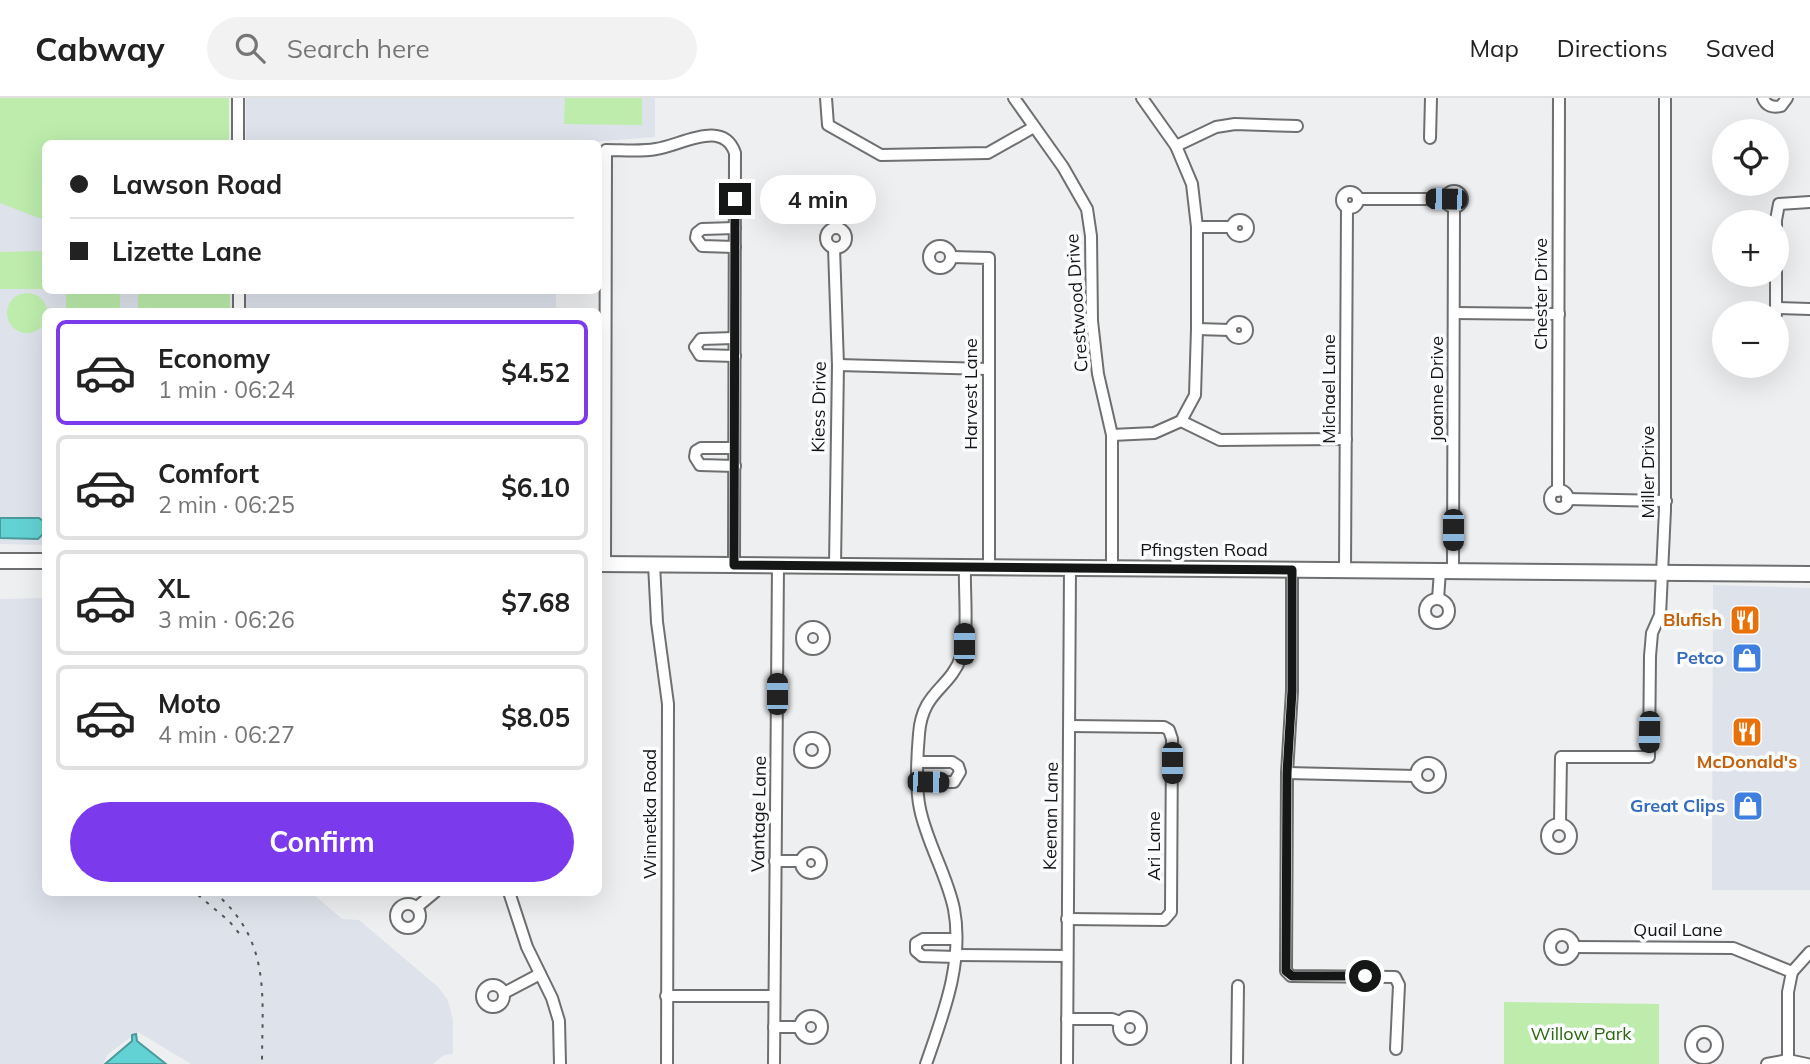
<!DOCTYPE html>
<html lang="en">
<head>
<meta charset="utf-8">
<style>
  body { margin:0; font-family:Mulish,sans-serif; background:#f2f2f2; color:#222; height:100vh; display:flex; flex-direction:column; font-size:26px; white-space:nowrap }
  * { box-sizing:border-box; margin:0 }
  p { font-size:23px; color:#767676 }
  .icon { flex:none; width:38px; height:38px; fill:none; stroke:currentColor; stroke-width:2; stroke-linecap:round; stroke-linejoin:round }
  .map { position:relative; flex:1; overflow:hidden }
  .sheet { position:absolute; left:42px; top:210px; width:560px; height:588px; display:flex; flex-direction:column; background:#fff; border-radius:10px; box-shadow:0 7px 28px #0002 }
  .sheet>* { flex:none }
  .guide { position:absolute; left:42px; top:42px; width:560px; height:154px; border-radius:10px; box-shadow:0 7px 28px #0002; display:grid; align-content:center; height:154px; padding:0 28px; background:#fff }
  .fabs { position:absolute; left:1712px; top:21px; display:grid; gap:14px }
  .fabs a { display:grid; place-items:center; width:77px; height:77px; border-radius:50%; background:#fff; box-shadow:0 7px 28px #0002; font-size:35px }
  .end { position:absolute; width:32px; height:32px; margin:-16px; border:9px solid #151616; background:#fff; box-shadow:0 0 0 4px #fff }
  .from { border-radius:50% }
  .bubble { position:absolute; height:49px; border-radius:24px; background:#fff; box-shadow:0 7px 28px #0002; font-size:23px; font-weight:700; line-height:49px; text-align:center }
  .car { position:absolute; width:21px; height:42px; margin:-21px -10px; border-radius:9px; box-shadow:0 0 5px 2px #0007; background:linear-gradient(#222 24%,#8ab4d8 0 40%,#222 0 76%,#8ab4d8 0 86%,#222 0) }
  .guide b { display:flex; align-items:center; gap:24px; height:66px; font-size:26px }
  .guide b+b { border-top:2px solid #e0e0e0 }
  .guide i { width:18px; height:18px; background:#222 }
  ul { padding:12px 0 0; list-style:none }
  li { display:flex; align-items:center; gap:21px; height:105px; margin:0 14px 10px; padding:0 14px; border:4px solid #e0e0e0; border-radius:10px }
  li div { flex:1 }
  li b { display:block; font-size:26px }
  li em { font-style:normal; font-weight:700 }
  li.on { border-color:#7c3aed }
  li>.icon { width:63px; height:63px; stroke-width:1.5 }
  .cta { display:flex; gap:14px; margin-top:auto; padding:14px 28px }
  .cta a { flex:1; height:80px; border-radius:42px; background:#7c3aed; color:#fff; font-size:28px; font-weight:700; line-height:80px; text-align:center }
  header { display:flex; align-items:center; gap:42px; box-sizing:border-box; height:98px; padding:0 35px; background:#fff; border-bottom:2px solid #e0e0e0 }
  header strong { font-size:33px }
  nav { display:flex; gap:38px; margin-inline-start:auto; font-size:24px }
  .search { width:490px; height:63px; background:#f2f2f2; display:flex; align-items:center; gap:18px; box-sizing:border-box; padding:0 24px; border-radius:38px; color:#767676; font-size:26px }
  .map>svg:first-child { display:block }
  .built { fill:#dee2eb }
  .green { fill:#bdecac }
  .water { fill:#63d2d4; stroke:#4c9a9b; stroke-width:2 }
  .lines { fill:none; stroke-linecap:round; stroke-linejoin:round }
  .minor-casing { stroke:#6e6f70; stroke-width:14 }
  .major-casing { stroke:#6e6f70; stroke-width:18 }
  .minor { stroke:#fff; stroke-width:10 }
  .major { stroke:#fff; stroke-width:14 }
  .rail { stroke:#545556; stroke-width:2; stroke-dasharray:3.5 7; stroke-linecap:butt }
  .route { stroke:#151616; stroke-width:9 }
  .labels { text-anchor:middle; stroke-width:7; stroke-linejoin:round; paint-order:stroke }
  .street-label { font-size:18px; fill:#151616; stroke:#fbfcfe }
  .food-label { font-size:18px; font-weight:bold; fill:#c56008; stroke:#fbfcfe; text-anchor:end }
  .shop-label { font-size:18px; font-weight:bold; fill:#366cbe; stroke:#fbfcfe; text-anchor:end }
  .park-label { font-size:18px; fill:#2c670e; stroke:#fbfcfe }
</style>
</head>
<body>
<header>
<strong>Cabway</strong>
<div class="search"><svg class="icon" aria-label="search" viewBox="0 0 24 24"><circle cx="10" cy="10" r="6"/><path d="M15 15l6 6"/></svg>Search here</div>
<nav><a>Map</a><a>Directions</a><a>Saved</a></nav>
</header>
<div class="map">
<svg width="1810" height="966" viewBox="0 0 1810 966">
  <rect width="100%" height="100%" fill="#eeeff1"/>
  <!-- built -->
  <g class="built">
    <path d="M0,0H229V45L46,46V192L230,193V213L46,214L45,447L0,446Z"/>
    <path d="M246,0H655V39L567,46L246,45Z"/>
    <rect x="246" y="193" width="310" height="20"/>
    <path d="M1713,487L1810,490V792H1712Z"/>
    <path d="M45,500L46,794L312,795L342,821L359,822L438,889L447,901L450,910L453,923V956L444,957L433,966H191L138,934L108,956L103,966H0V501Z"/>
  </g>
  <!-- green -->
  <g class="green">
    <path d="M0,0H229V45L46,46L45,120H39L0,105Z"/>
    <path d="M565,0H642V27L564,26Z"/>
    <path d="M45,153V191H0V154Z"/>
    <rect x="66" y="193" width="54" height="20"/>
    <rect x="138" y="193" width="92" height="20"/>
    <circle cx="27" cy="215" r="20"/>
    <path d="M1504,904L1659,906V966H1504Z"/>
  </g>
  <!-- water -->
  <g class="water">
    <path d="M0,420H39L43,423V436L38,441L0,440Z"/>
    <path d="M136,936L137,943L166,966H105L132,943V937Z"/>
  </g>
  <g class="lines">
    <!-- minor casing -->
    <g class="minor-casing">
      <g id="minor">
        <path d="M238,0V46"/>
        <path d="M826,0L828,27L881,57L988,55L1034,29"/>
        <path d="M1014,0L1063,69L1087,111L1091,138L1092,223L1098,276L1112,337V470"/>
        <path d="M1763,0C1766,8 1773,10 1781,8L1787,0"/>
        <path d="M1430,40L1431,0"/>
        <path d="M1176,48L1216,29L1235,26L1297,28"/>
        <circle cx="1454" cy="101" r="8"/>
        <circle cx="1350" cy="102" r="8"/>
        <path d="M1358,101H1446"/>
        <circle cx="1240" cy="130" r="8"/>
        <path d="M1197,129H1231"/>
        <circle cx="836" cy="140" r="10"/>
        <path d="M735,130L702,131L697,135L696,140L702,148L735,149"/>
        <circle cx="940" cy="159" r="11"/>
        <path d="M834,150L838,267L835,468"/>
        <path d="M952,159L989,160V469"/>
        <path d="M239,192V214"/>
        <path d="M1776,210L1810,211"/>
        <path d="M1455,215L1559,216"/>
        <path d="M1776,216V122L1779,106L1810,104"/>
        <circle cx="1239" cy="232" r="8"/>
        <path d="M1197,231L1230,232"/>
        <path d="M734,240L701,241L695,249L700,257L735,258"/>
        <path d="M838,267L988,271"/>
        <path d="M1181,323L1220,342L1346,341"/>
        <path d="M1112,337L1154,335L1181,323L1195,297L1197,231V129L1192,86L1176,48L1142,0"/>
        <path d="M734,350H701L696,353L695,359L700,367L735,368"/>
        <circle cx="1559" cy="401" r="9"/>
        <path d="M1558,393L1559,0"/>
        <path d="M1567,401L1666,403"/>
        <path d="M605,466L606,52C623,52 640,54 656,51C680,48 723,20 735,55L734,467"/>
        <path d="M654,466L657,524L668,606L667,966"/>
        <path d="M1292,472V593L1287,675L1286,873L1291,878L1395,879L1399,887L1396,951"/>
        <path d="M1345,472L1347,110"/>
        <path d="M1453,473L1454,109"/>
        <circle cx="1437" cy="513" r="12"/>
        <path d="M1438,501L1440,473"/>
        <circle cx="813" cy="540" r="11"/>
        <circle cx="812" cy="652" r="12"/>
        <circle cx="1428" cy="677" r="12"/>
        <path d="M1287,675L1416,678"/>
        <path d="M919,684H954L960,674L958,668L952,664H919"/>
        <path d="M1560,725L1561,659H1649L1650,558L1652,535L1660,517L1665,412V0"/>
        <circle cx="1559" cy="738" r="12"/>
        <circle cx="811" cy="765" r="10"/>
        <path d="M775,763H801"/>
        <path d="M509,794L527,849L552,900L559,923L560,966"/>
        <circle cx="408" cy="818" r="12"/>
        <path d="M417,809L435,794"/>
        <path d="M1067,821L1164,822L1171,814L1172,641L1169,632L1164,629L1070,628"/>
        <circle cx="1562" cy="849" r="12"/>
        <path d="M1575,849L1733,850L1792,874L1810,854"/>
        <path d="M956,857L1067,858"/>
        <path d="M956,859L922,858L916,853V845L923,841H956"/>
        <path d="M1792,874L1788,894V962L1807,966"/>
        <circle cx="493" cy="898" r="11"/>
        <path d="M504,895L540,876"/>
        <path d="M666,898H774"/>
        <circle cx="811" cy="929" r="11"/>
        <circle cx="1130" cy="930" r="11"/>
        <path d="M1067,921H1112L1120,924"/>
        <path d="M774,929H800"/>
        <circle cx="1704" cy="947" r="13"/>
        <path d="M774,966L778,467"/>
        <path d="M926,966C943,917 964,864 954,811C947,777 927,745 920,711C915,688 917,659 919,636C922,593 950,591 961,559C969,534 964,495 965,469"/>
        <path d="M1067,966L1070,470"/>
        <path d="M1237,966L1238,888"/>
        <path d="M1767,966L1788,962"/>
      </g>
    </g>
    <!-- major casing -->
    <g class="major-casing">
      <g id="major">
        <path d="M0,463H46"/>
        <path d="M598,466L1810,476"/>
      </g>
    </g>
    <!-- minor -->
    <use href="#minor" class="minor"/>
    <!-- major -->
    <use href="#major" class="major"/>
    <!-- rail -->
    <g class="rail">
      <path d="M214,794C272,843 262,898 262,966"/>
      <path d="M198,797L229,823L243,840"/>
    </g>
  </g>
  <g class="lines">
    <!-- route -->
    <path class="route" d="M735,101L734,467L1292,472V593L1287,675L1286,873L1292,878H1365"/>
  </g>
  <!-- icons -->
  <defs>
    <g id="restaurant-square" transform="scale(1.575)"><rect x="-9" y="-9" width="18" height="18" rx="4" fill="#e8710a" stroke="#fbfcfe"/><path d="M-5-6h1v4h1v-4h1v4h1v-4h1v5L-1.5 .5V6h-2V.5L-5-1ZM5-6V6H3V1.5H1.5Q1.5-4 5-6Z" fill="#fff"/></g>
    <g id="shop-square" transform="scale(1.575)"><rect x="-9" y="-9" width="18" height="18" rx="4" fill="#3f7fe0" stroke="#fbfcfe"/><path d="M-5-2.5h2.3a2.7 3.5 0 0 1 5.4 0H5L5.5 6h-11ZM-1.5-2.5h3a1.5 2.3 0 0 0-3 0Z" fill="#fff"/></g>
  </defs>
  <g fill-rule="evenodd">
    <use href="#restaurant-square" x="1745" y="522"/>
    <use href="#shop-square" x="1747" y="560"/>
    <use href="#restaurant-square" x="1747" y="634"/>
    <use href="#shop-square" x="1748" y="708"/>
  </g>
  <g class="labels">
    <!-- street labels -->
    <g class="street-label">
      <text transform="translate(1541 196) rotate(-90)" y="6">Chester Drive</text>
      <text transform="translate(1077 205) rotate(-94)" y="6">Crestwood Drive</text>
      <text transform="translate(1329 291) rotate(-90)" y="6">Michael Lane</text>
      <text transform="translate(1437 291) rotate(-90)" y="6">Joanne Drive</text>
      <text transform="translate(971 296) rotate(-90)" y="6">Harvest Lane</text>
      <text transform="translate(819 309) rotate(-89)" y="6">Kiess Drive</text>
      <text transform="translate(1648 374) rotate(-90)" y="6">Miller Drive</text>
      <text x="1204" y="458">Pfingsten Road</text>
      <text transform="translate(650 716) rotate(-90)" y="6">Winnetka Road</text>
      <text transform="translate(759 716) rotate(-89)" y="6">Vantage Lane</text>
      <text transform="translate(1051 718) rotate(-89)" y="6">Keenan Lane</text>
      <text transform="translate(1154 748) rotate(-90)" y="6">Ari Lane</text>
      <text x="1678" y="838">Quail Lane</text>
    </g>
    <!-- food labels -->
    <g class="food-label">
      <text x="1722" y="528">Blufish</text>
      <text x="1747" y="670" text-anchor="middle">McDonald's</text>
    </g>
    <!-- shop labels -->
    <g class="shop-label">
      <text x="1724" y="566">Petco</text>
      <text x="1725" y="714">Great Clips</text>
    </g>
    <!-- park labels -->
    <g class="park-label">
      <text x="1581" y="942">Willow Park</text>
    </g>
  </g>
</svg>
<div class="fabs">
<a><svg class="icon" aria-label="locate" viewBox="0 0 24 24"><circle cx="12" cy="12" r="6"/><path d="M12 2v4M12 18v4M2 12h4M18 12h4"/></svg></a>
<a>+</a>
<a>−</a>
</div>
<i class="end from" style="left:1365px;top:878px"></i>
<i class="end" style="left:735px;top:101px"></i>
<div class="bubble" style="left:760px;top:77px;width:116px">4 min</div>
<i class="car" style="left:1446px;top:101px;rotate:271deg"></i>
<i class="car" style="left:1453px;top:432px;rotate:180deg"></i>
<i class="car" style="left:964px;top:546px;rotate:0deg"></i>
<i class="car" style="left:777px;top:596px;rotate:0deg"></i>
<i class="car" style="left:1649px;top:634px;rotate:181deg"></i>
<i class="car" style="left:1172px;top:665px;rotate:180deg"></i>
<i class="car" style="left:928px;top:684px;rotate:91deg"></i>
<div class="guide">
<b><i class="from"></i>Lawson Road</b>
<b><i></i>Lizette Lane</b>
</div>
<section class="sheet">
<ul>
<li class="on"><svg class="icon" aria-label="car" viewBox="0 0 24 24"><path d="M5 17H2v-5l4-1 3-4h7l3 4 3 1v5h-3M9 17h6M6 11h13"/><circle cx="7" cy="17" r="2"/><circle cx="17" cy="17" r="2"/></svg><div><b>Economy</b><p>1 min · 06:24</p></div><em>$4.52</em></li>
<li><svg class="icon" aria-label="car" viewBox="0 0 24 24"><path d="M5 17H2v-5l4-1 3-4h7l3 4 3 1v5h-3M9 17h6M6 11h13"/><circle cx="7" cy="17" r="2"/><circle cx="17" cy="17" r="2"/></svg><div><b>Comfort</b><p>2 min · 06:25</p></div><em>$6.10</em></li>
<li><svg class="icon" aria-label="car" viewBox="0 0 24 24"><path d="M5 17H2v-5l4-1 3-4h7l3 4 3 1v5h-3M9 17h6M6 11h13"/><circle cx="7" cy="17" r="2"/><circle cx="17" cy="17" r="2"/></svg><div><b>XL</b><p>3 min · 06:26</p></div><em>$7.68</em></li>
<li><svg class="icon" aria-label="car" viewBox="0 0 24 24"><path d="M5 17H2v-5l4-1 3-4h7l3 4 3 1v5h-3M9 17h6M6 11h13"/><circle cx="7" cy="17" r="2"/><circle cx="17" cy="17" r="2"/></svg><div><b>Moto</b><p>4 min · 06:27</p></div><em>$8.05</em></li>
</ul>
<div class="cta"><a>Confirm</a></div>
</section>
</div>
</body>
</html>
